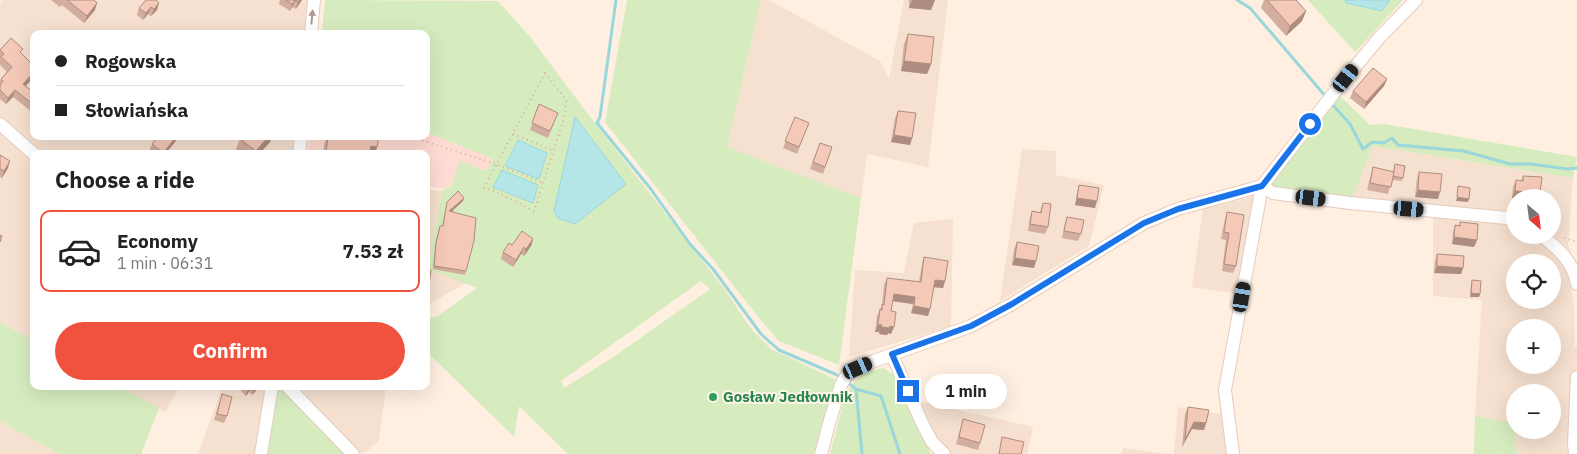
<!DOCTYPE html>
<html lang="en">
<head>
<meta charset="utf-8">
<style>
  body { margin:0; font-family:"IBM Plex Sans",sans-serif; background:#f6f6f6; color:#222; height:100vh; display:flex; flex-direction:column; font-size:19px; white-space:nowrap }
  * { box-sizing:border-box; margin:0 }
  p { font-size:16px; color:#767676 }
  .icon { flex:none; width:28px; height:28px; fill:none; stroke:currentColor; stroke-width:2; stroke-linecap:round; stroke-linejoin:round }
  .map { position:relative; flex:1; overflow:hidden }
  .sheet { position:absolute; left:30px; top:150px; width:400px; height:240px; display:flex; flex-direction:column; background:#fff; border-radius:10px; box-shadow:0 5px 20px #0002 }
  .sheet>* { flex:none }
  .top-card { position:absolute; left:30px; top:30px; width:400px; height:110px; border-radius:10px; box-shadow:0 5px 20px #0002; display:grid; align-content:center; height:110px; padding:0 25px; background:#fff }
  .needle { width:32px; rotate:152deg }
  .fabs { position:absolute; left:1506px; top:189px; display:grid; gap:10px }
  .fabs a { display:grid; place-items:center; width:55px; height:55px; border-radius:50%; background:#fff; box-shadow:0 5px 20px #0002; font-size:25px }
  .end { position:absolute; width:22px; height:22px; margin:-11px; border:6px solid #1a73e8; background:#fff; box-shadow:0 0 0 2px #fff }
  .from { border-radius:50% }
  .bubble { position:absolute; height:35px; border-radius:18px; background:#fff; box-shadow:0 5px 20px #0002; font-size:16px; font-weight:700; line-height:35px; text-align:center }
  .car { position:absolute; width:15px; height:30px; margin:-15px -8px; border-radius:6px; box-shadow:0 0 4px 1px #0007; background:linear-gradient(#222 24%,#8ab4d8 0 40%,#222 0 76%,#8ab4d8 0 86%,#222 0) }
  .top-card b { display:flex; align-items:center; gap:18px; height:48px; font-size:19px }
  .top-card b+b { border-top:1px solid #e0e0e0 }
  .top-card i { width:12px; height:12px; background:#222 }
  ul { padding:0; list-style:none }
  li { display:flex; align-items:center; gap:15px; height:82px; margin:0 10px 8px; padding:0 15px; border:2px solid transparent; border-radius:10px }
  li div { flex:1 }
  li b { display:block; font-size:19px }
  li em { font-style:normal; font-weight:700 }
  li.on { border-color:#f0523d }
  li>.icon { width:45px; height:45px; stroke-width:1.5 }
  h2 { padding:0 25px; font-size:22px; line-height:60px }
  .primary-button { display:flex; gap:10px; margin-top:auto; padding:10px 25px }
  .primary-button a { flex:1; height:58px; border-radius:30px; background:#f0523d; color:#fff; font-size:20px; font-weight:700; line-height:58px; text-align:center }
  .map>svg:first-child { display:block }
  .residential { fill:#f6e0cf; fill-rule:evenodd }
  .commercial { fill:#ffdcd3 }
  .green { fill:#d6ecbe; fill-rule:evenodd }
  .water { fill:#b4e6e8; stroke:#9ad7db }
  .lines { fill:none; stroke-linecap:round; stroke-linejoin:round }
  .stream { stroke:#9ad7db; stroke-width:3 }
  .minor-casing { stroke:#e4ccbf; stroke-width:14 }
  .path { stroke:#d9ac9a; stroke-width:2; stroke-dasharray:1 4; stroke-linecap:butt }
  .minor { stroke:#fff; stroke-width:12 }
  .wall { fill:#d3ad9d }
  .shaded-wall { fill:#ac8d80 }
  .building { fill:#f5c9b7; stroke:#ac8d80 }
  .oneway { fill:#ad9790 }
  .route { stroke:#1a73e8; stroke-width:6 }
  .leisure-dot { fill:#2e9e5b; stroke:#fff4e8; stroke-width:2 }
  .labels { text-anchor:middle; stroke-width:4; stroke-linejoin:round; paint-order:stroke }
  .leisure-label { font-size:15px; font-weight:bold; fill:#27864d; stroke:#fff4e8; text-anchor:start }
</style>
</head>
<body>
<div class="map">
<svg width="1577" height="454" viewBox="0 0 1577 454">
  <rect width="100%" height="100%" fill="#feefe1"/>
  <!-- residential -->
  <g class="residential">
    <path d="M4,0H310L307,34H34V136H297L295,154H36L0,121V4Z"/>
    <path d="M761,0H769L880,61L889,79L904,0H948L928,167L867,154L861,198L727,147Z"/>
    <path d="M0,126L34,157V341L0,322Z"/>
    <path d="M1373,146L1573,178L1568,243L1573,258L1569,273L1574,306L1575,347H1577V454H1517L1513,423L1475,416L1482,300L1433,296V217L1373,208L1352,199ZM1515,198H1552V235H1515ZM1515,262H1552V300H1515ZM1515,328H1552V365H1515ZM1515,392H1552V430H1515Z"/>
    <path d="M1022,149L1056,151V175L1104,185L1089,246L1000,301Z"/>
    <path d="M426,189L442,191L428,269L466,283L426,306Z"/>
    <path d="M1256,196L1239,294L1192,287L1203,209Z"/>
    <path d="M953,219L951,326L849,357L855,270L904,273L914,223Z"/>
    <path d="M118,386H180L165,412Z"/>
    <path d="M223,386H266L255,454H198Z"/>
    <path d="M296,386H386L379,441L366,452L361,453Z"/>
    <path d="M918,401L1033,427L1027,454H951L936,438Z"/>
    <path d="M1178,407L1225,415L1227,454H1174Z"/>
    <path d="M0,421L59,454H0Z"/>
    <path d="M1123,448L1167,454H1121Z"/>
  </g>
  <!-- commercial -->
  <path class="commercial" d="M426,132L494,158L486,171L444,189L426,186V154H307L310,136H426Z"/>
  <!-- green -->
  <g class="green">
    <path d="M325,0L498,1L531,38L584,109L723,287L752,330L771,349L837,380L825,414L814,454H568L519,406L514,437L426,351V320L438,316L477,288L428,269L442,191L444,189L451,186L460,161L486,171L493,159L426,132V34H322ZM701,281L710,289L612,358L564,388L561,381Z"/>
    <path d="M627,0H761L727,147L861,198L839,365L779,341L759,318L605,122Z"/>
    <path d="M1308,0H1345L1346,3L1382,11L1390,0H1403L1355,52Z"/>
    <path d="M1339,95L1370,125L1384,124L1577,157L1573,178L1373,146L1352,199L1276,189L1270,185Z"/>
    <path d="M0,322L34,341V386H118L159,408L141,454H59L0,421Z"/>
    <path d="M883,368L894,375L931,454H830L846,392L864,372Z"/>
    <path d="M276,386H279L345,454H266Z"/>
    <path d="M1475,416L1513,423L1517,454H1474Z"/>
  </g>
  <!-- water -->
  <g class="water">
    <path d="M1345,0H1390L1382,11L1346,3Z"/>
    <path d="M575,117L626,184L575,224L558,218L554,211Z"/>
    <path d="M518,140L547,153L539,179L505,166Z"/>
    <path d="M502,170L538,185L533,203L493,187Z"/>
  </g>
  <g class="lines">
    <!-- stream -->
    <g class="stream">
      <path d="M616,0L600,117L597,123L650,188L690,244L713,269L761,334L779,350L835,374L842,378"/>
      <path d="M1237,0L1250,8L1327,98"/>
      <path d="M1331,103L1350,124L1363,149L1372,142L1384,143L1392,138L1398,145L1464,151L1510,164H1530L1568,169L1577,168"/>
      <path d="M847,382L856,389L862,454"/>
      <path d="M856,389L881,396L900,454"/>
    </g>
    <!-- minor casing -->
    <g class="minor-casing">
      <g id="minor">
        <path d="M311,34L314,0"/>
        <path d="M0,124L34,154"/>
        <path d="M299,154L301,136"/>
        <path d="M1540,235C1559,248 1573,262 1577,284"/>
        <path d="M892,355L922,423L932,442L944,454"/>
        <path d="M287,386L353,454"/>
        <path d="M261,454L272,386"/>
        <path d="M821,454L830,420L841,385L848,373L874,361L971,326L1012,304L1144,223L1178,209L1262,186L1273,193L1350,203L1507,218L1515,222"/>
        <path d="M1233,454L1225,390L1262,186L1337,89L1379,38L1416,0"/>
        <path d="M1575,454L1574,443L1577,377"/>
      </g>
    </g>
    <!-- path -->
    <g class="path">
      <path d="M545,73L566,100L565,115L534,211L495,191L484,188Z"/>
      <path d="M513,134L552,150"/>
      <path d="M408,136L496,164L543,183"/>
      <path d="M1564,238L1577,242"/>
    </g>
    <!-- minor -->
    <use href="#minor" class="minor"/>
  </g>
  <!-- wall -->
  <g class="wall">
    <path d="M51,0H95V10L84,23L62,5L60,7Z"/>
    <path d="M280,0H302L296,9L292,7L290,11L279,4Z"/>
    <path d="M909,0H935L931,10L909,8Z"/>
    <path d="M1264,0H1296L1306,11L1302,21L1286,36L1261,8Z"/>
    <path d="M159,3L157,10L151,16L148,14L143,20L137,15L139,8Z"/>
    <path d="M908,34L931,64L927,74L901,71L904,44Z"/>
    <path d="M0,50L21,54L34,66V77L25,86L34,93V110L32,112L13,97L6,104L0,99V81L1,79L7,72L0,65Z"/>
    <path d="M1387,79L1384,86L1364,109L1350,98L1353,91Z"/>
    <path d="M539,104L555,120L548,138L530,130Z"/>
    <path d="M898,111L912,138L910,145L891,142L895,118Z"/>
    <path d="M795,117L809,123L797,154L783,148Z"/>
    <path d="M178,136L175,142L165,154H152L149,151L152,144Z"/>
    <path d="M327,136H379L377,147L375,154H323L324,145Z"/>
    <path d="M240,139L270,142L259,154H242L236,149Z"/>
    <path d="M820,143L832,147L823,174L810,169Z"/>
    <path d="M0,155L8,168L2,178L0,177Z"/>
    <path d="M1395,164L1403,178L1402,181L1392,180L1388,194L1367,190L1371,174L1373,167L1393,172Z"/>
    <path d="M1419,172L1438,199L1415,197L1417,178Z"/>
    <path d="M1523,176L1540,193L1538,198H1512L1513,187L1516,180L1521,181Z"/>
    <path d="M1079,185L1095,208L1075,205L1077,192Z"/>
    <path d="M463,201L451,212L466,271L465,275L433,269L435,247L439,229L440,226H442L447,202Z"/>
    <path d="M1043,203L1048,227L1045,234L1028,231L1030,218L1032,211L1040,212Z"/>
    <path d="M1227,212L1236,266L1233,273L1222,271L1226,240L1221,239L1225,219Z"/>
    <path d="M1067,217L1081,234L1078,241L1062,238L1065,223Z"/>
    <path d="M1460,222L1477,240L1474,247L1452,244L1453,232L1455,225H1459Z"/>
    <path d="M533,239L531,246L524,256L521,254L513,267L501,259L503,252L512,245Z"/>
    <path d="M1017,242L1034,268L1012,265L1014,249Z"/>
    <path d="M1437,254L1463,268L1461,274L1434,273L1435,261Z"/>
    <path d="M924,257L945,281L943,288L934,287L930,309L928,316L911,313L913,304L893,301L891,311V334L888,333L887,335L879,334V332H875L877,316L882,305L884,285L887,278L919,282L922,264Z"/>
    <path d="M1472,280L1480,294L1479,297H1470L1471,284Z"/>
    <path d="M1515,346V363L1513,361L1512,354Z"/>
    <path d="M1517,365H1533V366L1526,369L1518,367Z"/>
    <path d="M236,386H260L252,395L249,392L246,396Z"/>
    <path d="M222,394L227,416L224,423L214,420Z"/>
    <path d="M1188,407L1206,423L1204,430L1192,429L1182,447L1185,414Z"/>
    <path d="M963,419L980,443L978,450L956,444Z"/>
  </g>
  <!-- shaded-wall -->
  <g class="shaded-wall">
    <path d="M295,0L292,7L290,11L292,4Z"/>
    <path d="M300,0H302L296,9L298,2Z"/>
    <path d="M912,0H935L931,10L909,8Z"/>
    <path d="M97,3L95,10L84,23L87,16Z"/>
    <path d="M159,3L157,10L151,16L154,9Z"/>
    <path d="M151,7L148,14L143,20L146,13Z"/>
    <path d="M1306,11L1302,21L1286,36L1290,26Z"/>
    <path d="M904,61L931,64L927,74L901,71Z"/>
    <path d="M34,72V77L21,91L23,84Z"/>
    <path d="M1387,79L1384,86L1364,109L1366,102Z"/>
    <path d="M15,90L13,97L6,104L8,98Z"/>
    <path d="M894,135L912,138L910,145L891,142Z"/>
    <path d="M177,136L175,142L165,154H162Z"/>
    <path d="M269,136H272L270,142L259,154H255L256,151Z"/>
    <path d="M371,146L377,147L375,154H368Z"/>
    <path d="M10,161L8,168L2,178L4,171Z"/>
    <path d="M1418,190L1440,192L1438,199L1415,197Z"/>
    <path d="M1515,191L1540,193L1538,198H1512Z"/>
    <path d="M1457,197L1469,199L1468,202L1456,201Z"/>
    <path d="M464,198L463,201L448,215L449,211Z"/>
    <path d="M1077,198L1097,201L1095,208L1075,205Z"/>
    <path d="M1454,237L1477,240L1474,247L1452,244Z"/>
    <path d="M533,239L531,246L524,256L526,249Z"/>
    <path d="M524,247L521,254L513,267L516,260Z"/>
    <path d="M1015,258L1036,261L1034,268L1012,265Z"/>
    <path d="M1437,266L1463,268L1461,274L1434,273Z"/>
    <path d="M935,280L945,281L943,288L932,287Z"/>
    <path d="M426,284L429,285L428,288H426Z"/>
    <path d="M1471,293L1480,294L1479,297H1470Z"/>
    <path d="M894,294L915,297L913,304L891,301Z"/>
    <path d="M914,306L930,309L928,316L911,313Z"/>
    <path d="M878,325H882L879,332H875Z"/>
    <path d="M890,326L894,327L891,334L888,333L887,335L879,334L881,327Z"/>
    <path d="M1527,365H1533V366L1526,369Z"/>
    <path d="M251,386L249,392L246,396L248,389Z"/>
    <path d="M256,386H260L252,395L254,388Z"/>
    <path d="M1194,422L1206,423L1204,430L1192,429L1182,447L1185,440Z"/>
  </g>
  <!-- building -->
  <g class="building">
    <path d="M67,0H94L97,3L87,16Z"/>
    <path d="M146,0H156L159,3L154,9L151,7L146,13L139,8Z"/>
    <path d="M286,0H300L298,2L295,0L292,4Z"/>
    <path d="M1267,0H1296L1306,11L1290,26Z"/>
    <path d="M908,34L934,37L931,64L904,61Z"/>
    <path d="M11,38L23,49L20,52L34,66V72L23,84L34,93V105L15,90L8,98L0,90V85L3,81L1,79L12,67L1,57L4,54L0,50Z"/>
    <path d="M1373,68L1387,79L1366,102L1353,91Z"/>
    <path d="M539,104L558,113L550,131L532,123Z"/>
    <path d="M898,111L916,113L912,138L894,135Z"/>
    <path d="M795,117L809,123L799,147L785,141Z"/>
    <path d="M158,136H177L163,153L152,144Z"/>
    <path d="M242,136H269L256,151L240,139Z"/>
    <path d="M328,136H379L377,147L371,146L370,154H326Z"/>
    <path d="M820,143L832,147L825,167L813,162Z"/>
    <path d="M0,155L10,161L4,171L0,169Z"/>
    <path d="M1395,164L1405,166L1403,178L1393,176Z"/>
    <path d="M1373,167L1394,172L1391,187L1370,183Z"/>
    <path d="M1419,172L1442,174L1440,192L1418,190Z"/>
    <path d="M1523,176L1542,177L1540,193L1515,191L1516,180L1523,181Z"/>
    <path d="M1079,185L1099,188L1097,201L1077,198Z"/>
    <path d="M1458,186L1470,188L1469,199L1457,197Z"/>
    <path d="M458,191L464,198L449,211L476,218L474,241L466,271L434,266L436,243L440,226H443L447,202Z"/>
    <path d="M1043,203L1051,204L1048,227L1030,224L1032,211L1041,213Z"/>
    <path d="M1227,212L1244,215L1236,266L1224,264L1229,233L1224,232Z"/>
    <path d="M1067,217L1084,220L1081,234L1064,231Z"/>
    <path d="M1460,222L1478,224L1477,240L1454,237L1455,225L1460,226Z"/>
    <path d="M522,231L533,239L526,249L524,247L516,260L503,252L509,243L512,245Z"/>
    <path d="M0,235L2,236L0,242Z"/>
    <path d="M1017,242L1039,246L1036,261L1015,258Z"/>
    <path d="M1437,254L1464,256L1463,268L1437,266Z"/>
    <path d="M924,257L948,261L945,281L935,280L930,309L914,306L915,297L894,294L891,311L896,312L894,327L890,326L889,328L881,327L882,325H878L880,309L882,310V304L884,305L887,278L921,282Z"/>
    <path d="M426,270H431L429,285L426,284Z"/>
    <path d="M1472,280L1481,281L1480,294L1471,293Z"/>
    <path d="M222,394L232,397L227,416L217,414Z"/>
    <path d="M1188,407L1209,410L1206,423L1194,422L1185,440Z"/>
    <path d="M963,419L985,425L980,443L959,437Z"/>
    <path d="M1002,437L1024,442L1021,454H999Z"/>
  </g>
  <!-- one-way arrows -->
  <defs><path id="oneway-solid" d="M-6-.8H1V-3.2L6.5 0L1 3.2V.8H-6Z" transform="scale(1.25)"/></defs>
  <use class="oneway" href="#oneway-solid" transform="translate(312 17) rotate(-85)"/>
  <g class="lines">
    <!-- route -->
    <path class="route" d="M908,391L892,354L971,326L1012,304L1144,223L1178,209L1262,186L1310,124"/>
  </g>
  <!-- markers -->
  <circle class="leisure-dot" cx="713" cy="397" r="5"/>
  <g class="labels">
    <!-- leisure labels -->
    <g class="leisure-label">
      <text x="723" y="402">Gosław Jedłownik</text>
    </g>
  </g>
</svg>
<div class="fabs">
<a><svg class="needle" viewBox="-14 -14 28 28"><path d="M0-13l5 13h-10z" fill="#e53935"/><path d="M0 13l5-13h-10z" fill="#767676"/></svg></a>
<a><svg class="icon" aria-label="locate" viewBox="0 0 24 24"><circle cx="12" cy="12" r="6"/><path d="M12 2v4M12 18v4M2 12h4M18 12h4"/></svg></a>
<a>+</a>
<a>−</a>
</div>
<i class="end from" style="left:1310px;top:124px"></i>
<i class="end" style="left:908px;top:391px"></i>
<div class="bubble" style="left:925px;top:374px;width:82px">1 min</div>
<i class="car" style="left:1346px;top:78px;rotate:39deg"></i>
<i class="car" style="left:1311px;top:198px;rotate:97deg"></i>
<i class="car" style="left:1409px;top:209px;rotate:95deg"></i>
<i class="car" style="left:1242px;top:297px;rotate:10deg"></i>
<i class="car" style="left:858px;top:368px;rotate:66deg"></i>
<div class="top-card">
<b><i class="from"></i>Rogowska</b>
<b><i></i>Słowiańska</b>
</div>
<section class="sheet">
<h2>Choose a ride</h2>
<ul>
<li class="on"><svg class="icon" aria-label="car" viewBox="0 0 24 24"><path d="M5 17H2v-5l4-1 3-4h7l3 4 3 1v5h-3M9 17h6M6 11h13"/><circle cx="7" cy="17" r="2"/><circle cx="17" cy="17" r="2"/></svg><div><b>Economy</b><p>1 min · 06:31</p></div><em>7.53 zł</em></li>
</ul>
<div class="primary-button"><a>Confirm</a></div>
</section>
</div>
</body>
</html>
